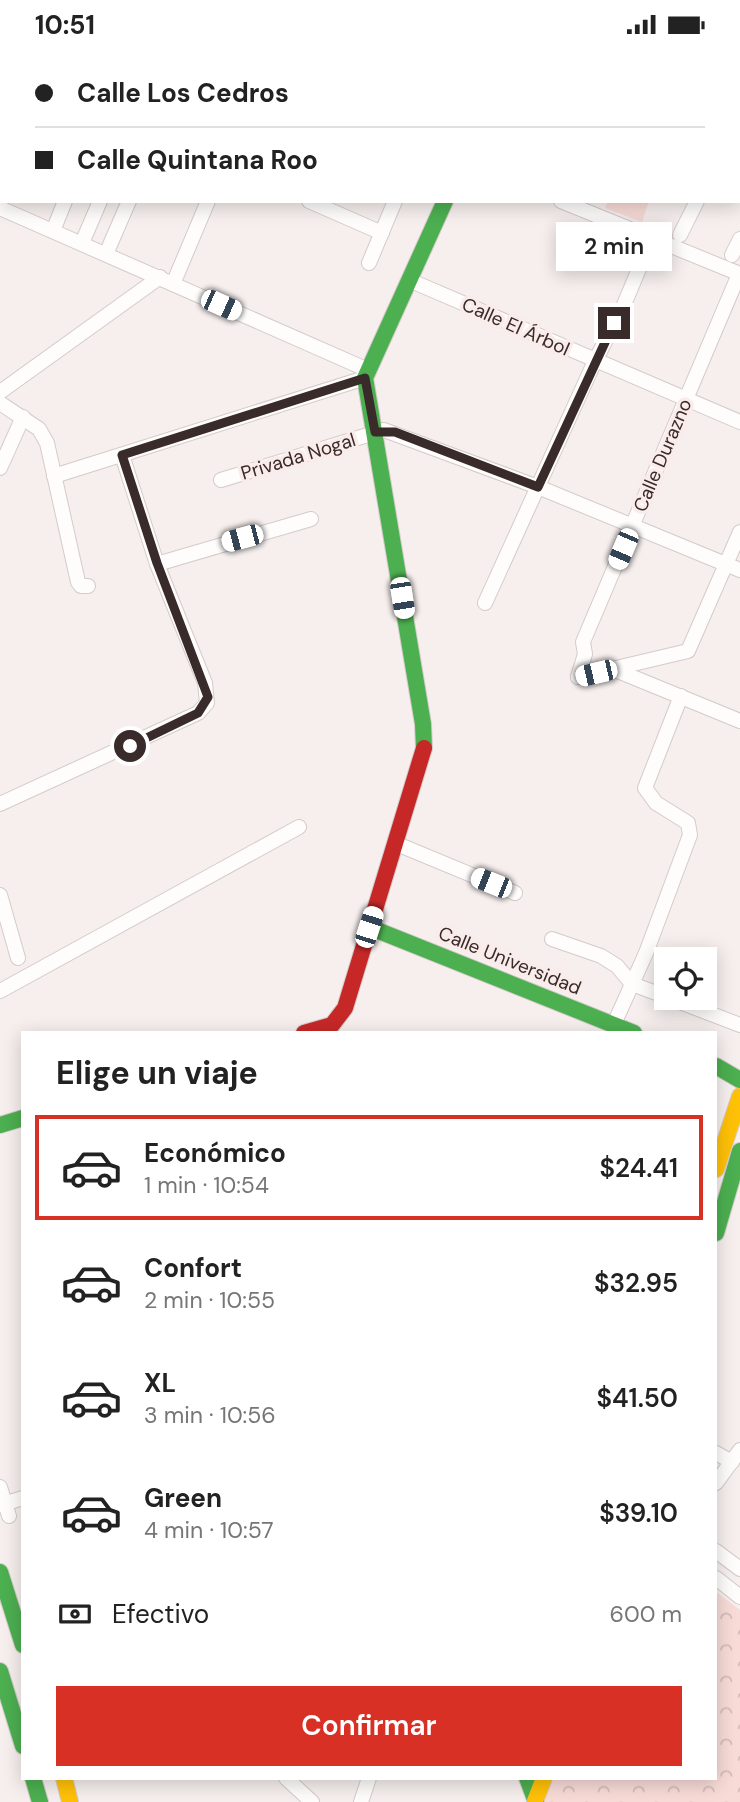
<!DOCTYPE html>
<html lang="es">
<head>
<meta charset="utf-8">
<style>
  body { margin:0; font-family:"DM Sans",sans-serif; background:#f2f2f2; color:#222; height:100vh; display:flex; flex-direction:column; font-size:26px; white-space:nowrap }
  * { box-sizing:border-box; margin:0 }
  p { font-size:23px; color:#767676 }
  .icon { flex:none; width:38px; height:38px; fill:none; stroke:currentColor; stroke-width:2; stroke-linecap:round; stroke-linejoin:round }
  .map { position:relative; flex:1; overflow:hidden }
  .details { position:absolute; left:21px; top:982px; width:696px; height:749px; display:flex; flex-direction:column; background:#fff; border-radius:0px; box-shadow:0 4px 18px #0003 }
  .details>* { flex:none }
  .top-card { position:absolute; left:0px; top:0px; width:740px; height:154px; box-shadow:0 4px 18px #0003; display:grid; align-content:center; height:154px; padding:0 35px; background:#fff }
  .fabs { position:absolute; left:654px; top:898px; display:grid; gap:14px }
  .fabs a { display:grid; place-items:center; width:63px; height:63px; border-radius:0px; background:#fff; box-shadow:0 4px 18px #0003; font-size:35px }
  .end { position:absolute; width:32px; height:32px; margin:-16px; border:9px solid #382b29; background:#fff; box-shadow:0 0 0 4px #fff }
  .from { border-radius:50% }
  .bubble { position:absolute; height:49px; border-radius:0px; background:#fff; box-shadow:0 4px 18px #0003; font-size:23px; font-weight:600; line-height:49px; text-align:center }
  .car { position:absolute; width:21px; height:42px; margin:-21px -10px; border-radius:9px; box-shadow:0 0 5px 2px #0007; background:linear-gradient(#fff 24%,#345 0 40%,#fff 0 76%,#345 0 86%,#fff 0) }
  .top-card b { display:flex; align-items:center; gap:24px; height:66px; font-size:26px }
  .top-card b+b { border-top:2px solid #e0e0e0 }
  .top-card i { width:18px; height:18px; background:#222 }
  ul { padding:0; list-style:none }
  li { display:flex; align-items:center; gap:21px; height:105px; margin:0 14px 10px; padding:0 21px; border:4px solid transparent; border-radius:0px }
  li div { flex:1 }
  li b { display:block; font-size:26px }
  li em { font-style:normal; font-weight:600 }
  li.selected { border-color:#d93025 }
  li>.icon { width:63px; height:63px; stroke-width:1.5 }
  h2 { padding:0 35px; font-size:32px; line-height:84px }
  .pay { display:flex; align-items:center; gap:18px; height:77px; padding:0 35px; font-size:26px }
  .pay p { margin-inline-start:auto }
  .primary-button { display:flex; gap:14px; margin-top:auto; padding:14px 35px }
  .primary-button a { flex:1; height:80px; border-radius:0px; background:#d93025; color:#fff; font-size:28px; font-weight:600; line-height:80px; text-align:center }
  .status { display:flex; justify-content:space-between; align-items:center; height:49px; padding:0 35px; background:#fff; direction:ltr }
  .status svg { height:19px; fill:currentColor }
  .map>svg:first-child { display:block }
  .park { fill:url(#park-crowns) }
  .pitch { fill:#f8dbd7 }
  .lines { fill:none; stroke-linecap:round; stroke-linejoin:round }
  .street-casing { stroke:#d4cbca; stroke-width:16 }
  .fast-casing { stroke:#d4cbca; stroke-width:18 }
  .slow-casing { stroke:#d4cbca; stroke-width:18 }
  .jam-casing { stroke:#d4cbca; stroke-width:18 }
  .street { stroke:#fefdfc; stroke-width:14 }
  .fast { stroke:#4caf50; stroke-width:16 }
  .slow { stroke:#ffc107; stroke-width:16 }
  .jam { stroke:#c62828; stroke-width:16 }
  .route { stroke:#382b29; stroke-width:9 }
  .labels { text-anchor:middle; stroke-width:7; stroke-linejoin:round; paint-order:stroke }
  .street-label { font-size:19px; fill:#382b29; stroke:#faecea }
</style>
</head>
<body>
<div class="status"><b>10:51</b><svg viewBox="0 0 49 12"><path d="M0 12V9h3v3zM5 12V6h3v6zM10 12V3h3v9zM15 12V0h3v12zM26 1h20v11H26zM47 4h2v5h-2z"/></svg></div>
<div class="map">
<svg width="740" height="1753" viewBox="0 0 740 1753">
  <defs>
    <pattern id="park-crowns" width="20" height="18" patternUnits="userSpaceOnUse" patternTransform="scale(1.75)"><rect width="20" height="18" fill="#f8dbd7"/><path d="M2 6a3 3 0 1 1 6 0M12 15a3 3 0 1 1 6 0" fill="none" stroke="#d5bcb9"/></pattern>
  </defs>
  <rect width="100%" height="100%" fill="#f6efee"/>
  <!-- park -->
  <path class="park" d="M716,1543L740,1561V1753H542L550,1729H716Z"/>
  <!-- pitch -->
  <path class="pitch" d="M608,152H649L642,173L605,159Z"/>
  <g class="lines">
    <!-- street casing -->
    <g class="street-casing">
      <g id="street">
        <path d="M196,0L200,2"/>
        <path d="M618,0L623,2"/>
        <path d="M41,2L42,0"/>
        <path d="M72,2V0"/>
        <path d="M292,2V0"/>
        <path d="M381,2L382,0"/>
        <path d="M492,2L493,0"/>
        <path d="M578,2V0"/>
        <path d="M641,2L642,0"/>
        <path d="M738,57L740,55"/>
        <path d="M738,71L740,70"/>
        <path d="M0,97L2,93"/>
        <path d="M309,152L382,184"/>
        <path d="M561,152L740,225"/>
        <path d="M0,159L368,321"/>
        <path d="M53,182L65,152"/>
        <path d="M680,186L697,152"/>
        <path d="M82,194L100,152"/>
        <path d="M106,205L129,152"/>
        <path d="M732,206L740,190"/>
        <path d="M369,214L395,152"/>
        <path d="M409,231L740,373"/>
        <path d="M173,235L208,152"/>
        <path d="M0,343L160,228"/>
        <path d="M0,354L39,380L47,394L78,533L81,537H88"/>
        <path d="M0,419L23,368"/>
        <path d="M54,427L365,329"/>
        <path d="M221,431L384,381L538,438L740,521"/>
        <path d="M157,515L311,470"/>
        <path d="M485,554L595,312L623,258L652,189"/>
        <path d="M613,620L740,672"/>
        <path d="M578,628L585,605L583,593L739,225"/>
        <path d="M578,628L688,602L740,483"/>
        <path d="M0,755L198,664L207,654L205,634L157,515L122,406"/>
        <path d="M397,795L515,844"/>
        <path d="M0,846L18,909"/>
        <path d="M552,890L601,907L617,917L632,935L667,948"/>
        <path d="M0,942L299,778"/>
        <path d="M667,948L740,976"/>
        <path d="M614,975L646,904L690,786L688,774L656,754L645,739L681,647"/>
        <path d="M716,1404L732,1413"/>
        <path d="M716,1434L740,1401"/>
        <path d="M0,1438L9,1467"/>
        <path d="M0,1456L23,1449"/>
        <path d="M716,1502L740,1520"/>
        <path d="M716,1529L740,1548"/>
        <path d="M286,1729L312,1753"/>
        <path d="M361,1753L369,1729"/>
      </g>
    </g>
    <!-- fast casing -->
    <g class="fast-casing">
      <g id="fast">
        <path d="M688,0L690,2"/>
        <path d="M738,35L740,36"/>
        <path d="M424,699L423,675L365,329L445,152"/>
        <path d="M369,878L634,984"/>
        <path d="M716,1017L740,1031"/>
        <path d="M0,1076L23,1069"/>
        <path d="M716,1184L740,1102"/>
        <path d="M0,1523L23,1596"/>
        <path d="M0,1622L23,1697"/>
        <path d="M33,1729L40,1753"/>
        <path d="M527,1729L536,1753"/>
      </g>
    </g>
    <!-- slow casing -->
    <g class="slow-casing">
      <g id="slow">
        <path d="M716,1120L740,1047"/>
        <path d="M64,1729L70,1753"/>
        <path d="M535,1752L544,1729"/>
      </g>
    </g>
    <!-- jam casing -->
    <g class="jam-casing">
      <path id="jam" d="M304,984L332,976L345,959L424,699"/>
    </g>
    <!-- street -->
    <use href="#street" class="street"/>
    <!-- fast -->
    <use href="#fast" class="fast"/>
    <!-- slow -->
    <use href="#slow" class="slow"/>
    <!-- jam -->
    <use href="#jam" class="jam"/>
  </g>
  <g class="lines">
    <!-- route -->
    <path class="route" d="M130,697L198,664L208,648L157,514L122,406L365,329L375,383H395L538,438L614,274"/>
  </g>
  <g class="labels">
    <!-- street labels -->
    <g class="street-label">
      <text transform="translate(516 277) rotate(24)" y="7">Calle El Árbol</text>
      <text transform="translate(662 406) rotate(-67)" y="7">Calle Durazno</text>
      <text transform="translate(298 407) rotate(-17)" y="7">Privada Nogal</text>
      <text transform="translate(510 911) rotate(22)" y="7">Calle Universidad</text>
    </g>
  </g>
</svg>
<div class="fabs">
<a><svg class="icon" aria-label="locate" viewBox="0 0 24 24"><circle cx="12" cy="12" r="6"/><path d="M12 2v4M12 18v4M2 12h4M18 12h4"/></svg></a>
</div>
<i class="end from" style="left:130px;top:697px"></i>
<i class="end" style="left:614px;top:274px"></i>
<div class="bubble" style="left:556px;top:173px;width:116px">2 min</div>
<i class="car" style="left:221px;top:256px;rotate:114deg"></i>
<i class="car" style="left:242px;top:489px;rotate:255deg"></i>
<i class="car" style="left:623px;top:500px;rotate:203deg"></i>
<i class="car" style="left:402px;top:549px;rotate:171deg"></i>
<i class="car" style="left:596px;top:624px;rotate:257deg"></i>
<i class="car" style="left:491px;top:834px;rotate:292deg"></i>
<i class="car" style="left:369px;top:878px;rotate:18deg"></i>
<div class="top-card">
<b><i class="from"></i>Calle Los Cedros</b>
<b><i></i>Calle Quintana Roo</b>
</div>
<section class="details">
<h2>Elige un viaje</h2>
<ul>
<li class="selected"><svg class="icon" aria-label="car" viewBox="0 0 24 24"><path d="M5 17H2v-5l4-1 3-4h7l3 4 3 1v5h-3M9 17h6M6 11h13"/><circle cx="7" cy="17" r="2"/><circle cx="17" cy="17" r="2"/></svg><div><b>Económico</b><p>1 min · 10:54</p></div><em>$24.41</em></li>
<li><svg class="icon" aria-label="car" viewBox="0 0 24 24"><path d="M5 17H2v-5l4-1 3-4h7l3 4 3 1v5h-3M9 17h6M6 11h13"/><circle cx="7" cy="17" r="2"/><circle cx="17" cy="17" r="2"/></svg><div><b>Confort</b><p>2 min · 10:55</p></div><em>$32.95</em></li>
<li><svg class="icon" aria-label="car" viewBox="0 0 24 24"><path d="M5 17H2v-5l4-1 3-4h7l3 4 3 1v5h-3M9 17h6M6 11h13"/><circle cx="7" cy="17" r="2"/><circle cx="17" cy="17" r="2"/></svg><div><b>XL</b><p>3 min · 10:56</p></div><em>$41.50</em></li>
<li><svg class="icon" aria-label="car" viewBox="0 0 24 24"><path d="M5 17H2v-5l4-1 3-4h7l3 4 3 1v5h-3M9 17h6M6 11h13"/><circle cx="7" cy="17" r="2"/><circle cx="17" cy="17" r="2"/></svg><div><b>Green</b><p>4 min · 10:57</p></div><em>$39.10</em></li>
</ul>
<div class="pay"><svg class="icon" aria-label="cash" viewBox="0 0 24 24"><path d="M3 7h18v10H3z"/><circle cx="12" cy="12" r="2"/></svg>Efectivo<p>600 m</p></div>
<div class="primary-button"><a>Confirmar</a></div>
</section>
</div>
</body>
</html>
